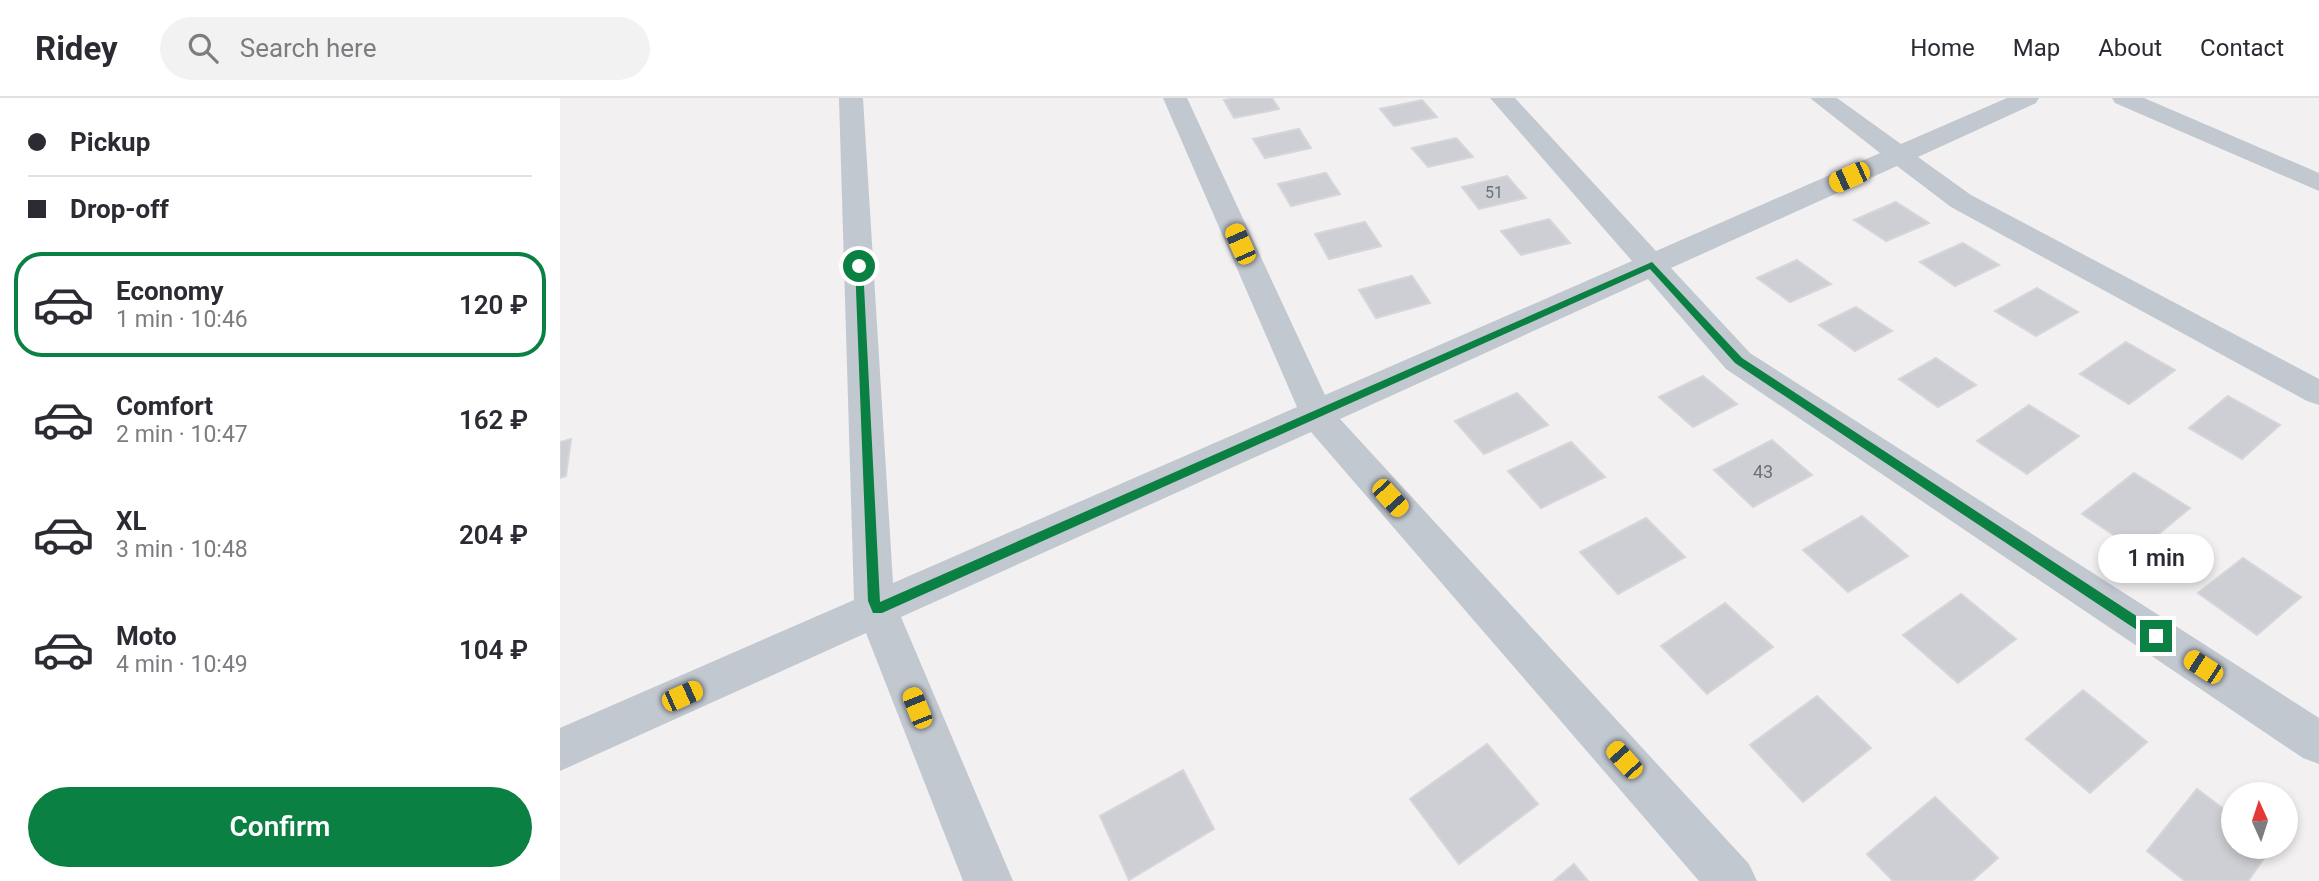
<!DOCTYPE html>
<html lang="en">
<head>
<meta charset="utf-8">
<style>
  body { margin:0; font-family:Roboto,sans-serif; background:#f2f2f3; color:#2b2b33; height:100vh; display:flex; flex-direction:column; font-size:26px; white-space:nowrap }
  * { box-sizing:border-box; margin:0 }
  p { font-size:23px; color:#7c7c81 }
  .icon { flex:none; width:38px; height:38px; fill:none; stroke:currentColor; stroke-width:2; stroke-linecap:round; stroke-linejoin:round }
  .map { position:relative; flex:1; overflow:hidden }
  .sheet { display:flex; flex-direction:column; background:#fff; width:560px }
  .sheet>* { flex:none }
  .top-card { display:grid; align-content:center; height:154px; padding:0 28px; background:#fff }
  .needle { width:46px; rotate:357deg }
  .buttons { position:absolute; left:1661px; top:684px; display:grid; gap:14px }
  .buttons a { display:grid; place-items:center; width:77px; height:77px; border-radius:50%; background:#fff; box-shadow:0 4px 10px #0003; font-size:35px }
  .end { position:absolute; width:32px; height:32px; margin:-16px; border:9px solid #0b8043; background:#fff; box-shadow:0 0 0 4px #fff }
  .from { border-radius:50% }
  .bubble { position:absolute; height:49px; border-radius:24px; background:#fff; box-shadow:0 4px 10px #0003; font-size:23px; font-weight:600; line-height:49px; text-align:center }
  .car { position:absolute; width:21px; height:42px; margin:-21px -10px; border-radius:9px; box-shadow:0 0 5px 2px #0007; background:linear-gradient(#f5c518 24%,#345 0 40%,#f5c518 0 76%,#345 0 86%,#f5c518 0) }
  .top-card b { display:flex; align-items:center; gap:24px; height:66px; font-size:26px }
  .top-card b+b { border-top:2px solid #e1e1e2 }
  .top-card i { width:18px; height:18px; background:#2b2b33 }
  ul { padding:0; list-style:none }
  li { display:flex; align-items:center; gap:21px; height:105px; margin:0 14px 10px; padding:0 14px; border:4px solid transparent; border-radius:28px }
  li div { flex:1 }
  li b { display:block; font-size:26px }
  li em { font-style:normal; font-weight:600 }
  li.on { border-color:#0b8043 }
  li>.icon { width:63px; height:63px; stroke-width:1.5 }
  .button { display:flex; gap:14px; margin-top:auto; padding:14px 28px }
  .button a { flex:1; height:80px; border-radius:42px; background:#0b8043; color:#fff; font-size:28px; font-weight:600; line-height:80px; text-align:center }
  header { display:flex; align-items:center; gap:42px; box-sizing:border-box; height:98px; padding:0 35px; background:#fff; border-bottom:2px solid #e1e1e2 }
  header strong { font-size:33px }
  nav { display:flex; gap:38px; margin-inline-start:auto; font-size:24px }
  .search { width:490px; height:63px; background:#f2f2f3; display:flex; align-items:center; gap:18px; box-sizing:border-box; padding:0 24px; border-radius:38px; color:#7c7c81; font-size:26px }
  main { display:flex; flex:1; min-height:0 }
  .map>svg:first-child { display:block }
  .building { fill:#cecfd4; stroke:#d5d5da; stroke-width:2 }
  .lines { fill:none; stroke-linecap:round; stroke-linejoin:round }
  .street { fill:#c2c8d0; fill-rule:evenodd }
  .route { fill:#0b8043 }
  .labels { text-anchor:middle; stroke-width:5; stroke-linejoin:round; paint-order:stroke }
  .far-number-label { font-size:16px; fill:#6b7079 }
  .number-label { font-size:18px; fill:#6b7079 }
</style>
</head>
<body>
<header>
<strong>Ridey</strong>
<div class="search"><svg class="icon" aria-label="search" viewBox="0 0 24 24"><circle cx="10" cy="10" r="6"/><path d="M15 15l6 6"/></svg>Search here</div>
<nav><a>Home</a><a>Map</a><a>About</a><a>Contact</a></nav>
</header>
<main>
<section class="sheet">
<div class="top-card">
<b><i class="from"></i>Pickup</b>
<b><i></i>Drop-off</b>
</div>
<ul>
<li class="on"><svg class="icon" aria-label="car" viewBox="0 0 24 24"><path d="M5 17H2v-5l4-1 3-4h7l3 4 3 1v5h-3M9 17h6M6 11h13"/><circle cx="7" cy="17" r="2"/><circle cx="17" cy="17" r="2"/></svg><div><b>Economy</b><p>1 min · 10:46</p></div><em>120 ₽</em></li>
<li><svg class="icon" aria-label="car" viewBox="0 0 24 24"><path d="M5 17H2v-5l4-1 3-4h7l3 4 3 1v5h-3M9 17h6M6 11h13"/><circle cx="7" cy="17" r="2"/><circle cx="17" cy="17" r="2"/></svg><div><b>Comfort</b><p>2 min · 10:47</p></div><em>162 ₽</em></li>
<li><svg class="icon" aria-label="car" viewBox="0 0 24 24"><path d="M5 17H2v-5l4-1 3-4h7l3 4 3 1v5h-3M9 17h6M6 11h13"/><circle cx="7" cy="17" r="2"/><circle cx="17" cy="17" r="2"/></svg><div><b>XL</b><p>3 min · 10:48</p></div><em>204 ₽</em></li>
<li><svg class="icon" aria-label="car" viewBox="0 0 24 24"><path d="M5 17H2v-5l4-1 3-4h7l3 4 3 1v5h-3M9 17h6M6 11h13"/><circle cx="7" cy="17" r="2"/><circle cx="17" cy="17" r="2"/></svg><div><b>Moto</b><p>4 min · 10:49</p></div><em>104 ₽</em></li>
</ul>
<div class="button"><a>Confirm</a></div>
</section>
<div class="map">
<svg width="1759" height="783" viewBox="0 0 1759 783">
  <rect width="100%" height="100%" fill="#f2f0f0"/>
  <!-- building -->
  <g class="building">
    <path d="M676,0H712L719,11L674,20L664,2Z"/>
    <path d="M862,2L877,19L834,28L820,11Z"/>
    <path d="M739,31L751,50L705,60L693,41Z"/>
    <path d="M896,40L913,59L868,69L852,50Z"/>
    <path d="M766,75L780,96L731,108L718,86Z"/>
    <path d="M947,78L966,100L919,111L902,89Z"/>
    <path d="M1336,104L1369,125L1326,143L1294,122Z"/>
    <path d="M989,121L1010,145L961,157L941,133Z"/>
    <path d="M805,124L821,148L769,161L755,136Z"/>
    <path d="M1403,145L1439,167L1395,188L1360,164Z"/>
    <path d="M1237,162L1271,186L1230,204L1197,180Z"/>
    <path d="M852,178L870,205L816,220L799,192Z"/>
    <path d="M1477,190L1518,214L1476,238L1435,213Z"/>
    <path d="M1296,209L1332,233L1295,253L1259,227Z"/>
    <path d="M1566,244L1615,272L1569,306L1520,276Z"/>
    <path d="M1376,260L1416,287L1378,309L1339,281Z"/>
    <path d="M1143,278L1177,306L1133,329L1099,299Z"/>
    <path d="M957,295L988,327L924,356L895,323Z"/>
    <path d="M1668,298L1720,327L1682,361L1629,330Z"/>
    <path d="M1469,307L1519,338L1467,376L1417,343Z"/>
    <path d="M11,341L6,378L0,380V344Z"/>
    <path d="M1212,342L1252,377L1193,409L1154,372Z"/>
    <path d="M1011,344L1045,379L981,410L948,373Z"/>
    <path d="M1574,375L1630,410L1578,453L1522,416Z"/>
    <path d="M1302,418L1348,458L1288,494L1243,452Z"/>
    <path d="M1086,420L1125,459L1058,496L1020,454Z"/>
    <path d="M1683,460L1741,499L1697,537L1638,495Z"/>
    <path d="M1401,496L1456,541L1398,585L1343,537Z"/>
    <path d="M1165,505L1213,549L1147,596L1101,548Z"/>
    <path d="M1523,592L1587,644L1530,695L1466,641Z"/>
    <path d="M1257,598L1311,650L1243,704L1190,647Z"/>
    <path d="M927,646L978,706L899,766L850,701Z"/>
    <path d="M623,672L654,731L569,782L540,718Z"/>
    <path d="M1637,691L1673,718V749H1712L1688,783H1625L1587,753Z"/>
    <path d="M1375,699L1438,760L1412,783H1333L1307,756Z"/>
    <path d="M1014,766L1028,783H994Z"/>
  </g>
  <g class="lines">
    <!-- street -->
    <g class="street">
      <path d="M279,0H303L333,485L737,309L603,0H627L765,297L1072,163L930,0H955L1096,153L1320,55L1250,0H1277L1341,46L1447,0H1479L1476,5L1358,59L1411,97L1759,281V307L1747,303L1391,109L1337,68L1111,170L1190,255L1759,620V666L1743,660L1166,271L1088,181L780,321L1189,766L1197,783H1139L751,334L341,519L453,783H403L306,535L0,673V630L294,502Z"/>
      <path d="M1552,0H1584L1759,75V93L1555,5Z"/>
    </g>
  </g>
  <!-- route -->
  <path class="route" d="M1092,164L1182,260L1601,534V542H1592L1175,265L1090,171L322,515H313L308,503L295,166L303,168L320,504Z"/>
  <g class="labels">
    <!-- far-number labels -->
    <g class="far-number-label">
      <text x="934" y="100">51</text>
    </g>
    <!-- number labels -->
    <g class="number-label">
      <text x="1203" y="380">43</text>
    </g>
  </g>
</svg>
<div class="buttons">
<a><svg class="needle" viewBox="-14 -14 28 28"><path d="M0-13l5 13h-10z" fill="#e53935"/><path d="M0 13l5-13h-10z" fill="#7c7c81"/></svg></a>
</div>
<i class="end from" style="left:299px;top:168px"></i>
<i class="end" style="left:1596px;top:538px"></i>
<div class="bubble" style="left:1538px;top:436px;width:116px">1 min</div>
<i class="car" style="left:1289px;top:79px;rotate:246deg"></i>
<i class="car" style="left:680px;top:146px;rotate:336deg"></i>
<i class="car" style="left:830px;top:400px;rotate:138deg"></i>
<i class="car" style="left:1643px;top:569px;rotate:303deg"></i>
<i class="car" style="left:122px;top:598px;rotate:66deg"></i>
<i class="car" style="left:357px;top:610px;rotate:338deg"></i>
<i class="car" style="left:1064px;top:662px;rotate:318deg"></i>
</div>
</main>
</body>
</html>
